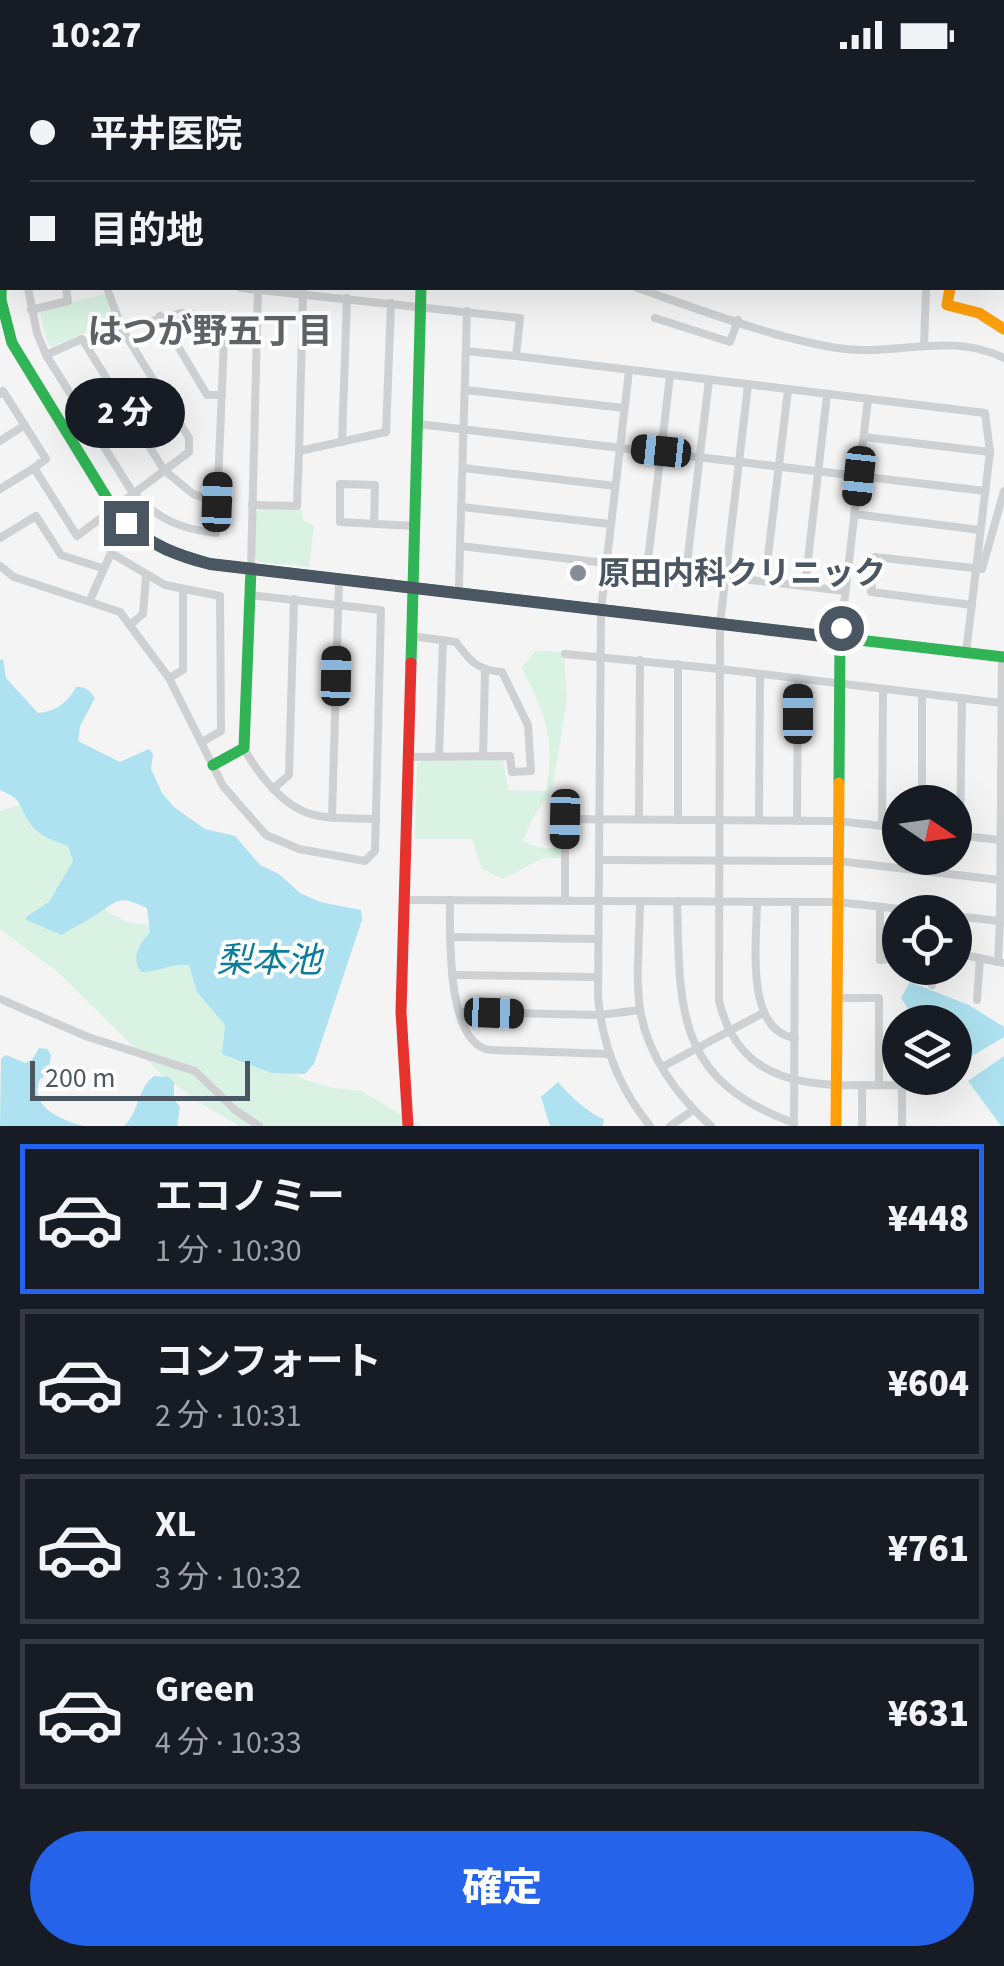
<!DOCTYPE html>
<html lang="ja">
<head>
<meta charset="utf-8">
<style>
  body { margin:0; font-family:"Source Sans 3","Noto Sans JP",sans-serif; background:#20242c; color:#f1f3f6; height:100vh; display:flex; flex-direction:column; font-size:38px; white-space:nowrap }
  * { box-sizing:border-box; margin:0 }
  p { font-size:32px; color:#9ea1a6 }
  .icon { flex:none; width:55px; height:55px; fill:none; stroke:currentColor; stroke-width:2; stroke-linecap:round; stroke-linejoin:round }
  .map { position:relative; height:1056px; overflow:hidden }
  .drawer { display:flex; flex-direction:column; background:#171b24; flex:1 }
  .drawer>* { flex:none }
  .guide { position:absolute; left:0px; top:0px; width:1005px; height:220px; box-shadow:0 10px 40px #0002; display:grid; align-content:center; height:220px; padding:0 30px; background:#171b24 }
  .needle { width:65px; rotate:103deg }
  .tools { position:absolute; left:882px; top:715px; display:grid; gap:20px }
  .tools a { display:grid; place-items:center; width:90px; height:90px; border-radius:50%; background:#171b24; box-shadow:0 10px 40px #0002; font-size:50px }
  .scale { position:absolute; left:30px; bottom:25px; width:220px; box-sizing:border-box; padding-left:10px; border:5px solid #4a5661; border-top:0; font-size:28px; line-height:35px; white-space:nowrap; color:#4a5661; -webkit-text-stroke:8px #fff; paint-order:stroke }
  .end { position:absolute; width:45px; height:45px; margin:-22px; border:12px solid #4a5661; background:#fff; box-shadow:0 0 0 5px #fff }
  .from { border-radius:50% }
  .bubble { position:absolute; height:70px; border-radius:35px; background:#171b24; box-shadow:0 10px 40px #0002; font-size:32px; font-weight:800; line-height:70px; text-align:center }
  .car { position:absolute; width:30px; height:60px; margin:-30px -15px; border-radius:12px; box-shadow:0 0 8px 2px #0007; background:linear-gradient(#222 24%,#8ab4d8 0 40%,#222 0 76%,#8ab4d8 0 86%,#222 0) }
  .guide b { display:flex; align-items:center; gap:35px; height:95px; font-size:38px }
  .guide b+b { border-top:2px solid #363941 }
  .guide i { width:25px; height:25px; background:#f1f3f6 }
  ul { padding:18px 0 0; list-style:none }
  li { display:flex; align-items:center; gap:30px; height:150px; margin:0 20px 15px; padding:0 10px; border:5px solid #363941; border-radius:0px }
  li div { flex:1 }
  li b { display:block; font-size:38px }
  li em { font-style:normal; font-weight:800 }
  li.current { border-color:#2563eb }
  li>.icon { width:90px; height:90px; stroke-width:1.5 }
  .button { display:flex; gap:20px; margin-top:auto; padding:20px 30px }
  .button a { flex:1; height:115px; border-radius:60px; background:#2563eb; color:#fff; font-size:40px; font-weight:800; line-height:115px; text-align:center }
  .status { display:flex; justify-content:space-between; align-items:center; height:70px; padding:0 50px; background:#171b24; direction:ltr }
  .status svg { height:28px; fill:currentColor }
  .map>svg:first-child { display:block }
  .green { fill:#d9f2e3 }
  .water { fill:#aee2f0 }
  .lines { fill:none; stroke-linecap:round; stroke-linejoin:round }
  .street { stroke:#ced0d2; stroke-width:8 }
  .fast { stroke:#30b455; stroke-width:11 }
  .slow { stroke:#ff9f0a; stroke-width:11 }
  .jam { stroke:#e5322d; stroke-width:11 }
  .route { stroke:#4a5661; stroke-width:12 }
  .poi-dot { fill:#868d94; stroke:#fff; stroke-width:4 }
  .labels { text-anchor:middle; stroke-width:8; stroke-linejoin:round; paint-order:stroke }
  .poi-label { font-size:32px; font-weight:bold; fill:#4a5661; stroke:#fff; text-anchor:start }
  .neighbourhood-label { font-size:35px; font-weight:bold; fill:#5f6368; stroke:#fff }
  .water-label { font-size:35px; font-style:italic; fill:#0c7c9b; stroke:#fff }
</style>
</head>
<body>
<div class="status"><b>10:27</b><svg viewBox="0 0 49 12"><path d="M0 12V9h3v3zM5 12V6h3v6zM10 12V3h3v9zM15 12V0h3v12zM26 1h20v11H26zM47 4h2v5h-2z"/></svg></div>
<div class="map">
<svg width="1004" height="1056" viewBox="0 0 1004 1056">
  <rect width="100%" height="100%" fill="#f4f4f4"/>
  <!-- green -->
  <g class="green">
    <path d="M106,224L114,250L52,277L48,274L39,240Z"/>
    <path d="M260,439L302,440L303,450L314,456L309,497L259,492L255,487L256,442Z"/>
    <path d="M535,581L564,582L567,630L552,721L534,746L522,772L543,778H558L561,775L562,788H543L503,809L482,799L472,769H415L417,694L421,690L503,689L508,720L546,721C556,667 545,645 522,598Z"/>
    <path d="M23,734L50,743L106,841L127,852L151,855L213,895L300,1008L333,1018L361,1021L420,1056H240L205,1036L162,1005L59,903L0,859V741Z"/>
  </g>
  <!-- water -->
  <g class="water">
    <path d="M3,589L6,608L38,643C57,641 67,633 76,617C85,616 90,621 95,628L80,656L78,671L120,692L149,679L153,684L151,699L162,723L174,737L205,759L235,766L260,795L279,804L300,823L320,832L361,840L362,850L314,994L305,1004L272,1003L222,984L225,955L197,922L189,895C172,893 158,902 141,902C130,887 140,874 150,862L147,838C119,825 120,829 97,844C86,852 73,857 62,865L26,850V847L49,832L73,791L68,776C55,771 41,767 32,756C18,738 25,730 0,720V590Z"/>
    <path d="M910,912L969,935L1004,957V967L955,996V952H917L901,928Z"/>
    <path d="M39,978L47,979L51,985C50,990 50,997 47,1002C41,1014 41,1002 38,1016C32,1039 68,1053 85,1056H0L1,989L6,985L25,993L32,990Z"/>
    <path d="M1004,986V1056H1001L968,1011Z"/>
    <path d="M154,1006L168,1007L174,1012V1029L180,1037L177,1056H124C139,1042 138,1017 154,1006Z"/>
    <path d="M558,1012C569,1025 589,1044 604,1049L603,1056H550L541,1027Z"/>
  </g>
  <g class="lines">
    <!-- street -->
    <g class="street">
      <path d="M83,0L84,2"/>
      <path d="M118,0L119,2"/>
      <path d="M159,0L160,2"/>
      <path d="M201,0V2"/>
      <path d="M244,0L245,2"/>
      <path d="M279,0L280,2"/>
      <path d="M319,0L320,2"/>
      <path d="M359,0L360,2"/>
      <path d="M414,0V2"/>
      <path d="M781,0H823"/>
      <path d="M474,2V0"/>
      <path d="M515,2V0"/>
      <path d="M557,2V0"/>
      <path d="M602,2V0"/>
      <path d="M871,2V0"/>
      <path d="M920,2V0"/>
      <path d="M964,2V0"/>
      <path d="M1002,60L1004,53"/>
      <path d="M1002,79H1004"/>
      <path d="M1002,161L1004,162"/>
      <path d="M1002,209H1004"/>
      <path d="M28,218L37,263L46,285L133,423C158,449 180,459 216,463L224,270L207,246L181,243L122,259"/>
      <path d="M241,218L520,248L516,286L985,343L990,382L966,583"/>
      <path d="M637,218C701,240 770,267 837,278C893,287 950,261 1004,288"/>
      <path d="M31,240L68,231L66,218"/>
      <path d="M467,241L460,476L845,521"/>
      <path d="M160,246L207,325H222"/>
      <path d="M655,248L730,272L738,250"/>
      <path d="M924,276L926,218"/>
      <path d="M466,281L516,286"/>
      <path d="M46,285L82,269L164,400L193,424L217,432"/>
      <path d="M629,301L601,540L598,926C602,975 619,1018 650,1056"/>
      <path d="M748,315L720,554L719,931C742,1025 824,1015 902,1015V1056"/>
      <path d="M465,320L624,338"/>
      <path d="M0,324L3,321L46,389L34,398"/>
      <path d="M418,354L985,421"/>
      <path d="M864,367L990,382"/>
      <path d="M0,371L25,355"/>
      <path d="M342,372L347,228"/>
      <path d="M299,381L303,223"/>
      <path d="M463,398L615,416"/>
      <path d="M0,419L34,398L77,466L189,382V368L122,259L107,218"/>
      <path d="M252,435L297,436L299,381L386,362L391,233"/>
      <path d="M462,437L610,454"/>
      <path d="M854,444L980,460"/>
      <path d="M374,454L375,415L340,414V452L414,456"/>
      <path d="M0,468L36,446L61,485L102,498"/>
      <path d="M0,496L14,507L120,542L169,608L223,716L266,765L299,779L365,791L375,781L381,540L250,525"/>
      <path d="M251,498L258,219"/>
      <path d="M647,498L670,306"/>
      <path d="M686,502L709,310"/>
      <path d="M765,511L788,320"/>
      <path d="M459,516L460,476"/>
      <path d="M805,516L827,325"/>
      <path d="M90,530L111,483L165,515L220,526L221,661L202,672"/>
      <path d="M972,535L871,522L875,487L982,499L1004,421"/>
      <path d="M130,555L143,544L146,506"/>
      <path d="M840,568L868,329"/>
      <path d="M565,584L720,599L1001,633"/>
      <path d="M169,608L183,600V520"/>
      <path d="M244,678C250,691 258,701 267,712C302,753 324,747 376,749"/>
      <path d="M439,686L443,571"/>
      <path d="M483,686L485,601"/>
      <path d="M408,687L510,686L512,702L531,701L528,655L502,602C477,600 470,591 456,572L411,566"/>
      <path d="M273,719L289,705L294,529"/>
      <path d="M922,732V624"/>
      <path d="M332,748L339,509"/>
      <path d="M639,749L640,590"/>
      <path d="M678,750V594"/>
      <path d="M759,750L760,604"/>
      <path d="M797,751L798,608"/>
      <path d="M882,756L883,619"/>
      <path d="M955,765L1000,770"/>
      <path d="M960,765L962,628"/>
      <path d="M599,790L838,791L1000,810"/>
      <path d="M404,830L838,832L926,842"/>
      <path d="M450,830C450,864 446,976 491,980L609,984"/>
      <path d="M565,830V749L838,751L900,758"/>
      <path d="M640,831C640,866 635,905 640,939C647,985 678,1027 711,1056"/>
      <path d="M677,831C680,940 675,1010 794,1053"/>
      <path d="M757,832C757,869 744,961 795,968"/>
      <path d="M880,837V890L900,887"/>
      <path d="M955,846L1000,851L1002,587"/>
      <path d="M450,867L598,869"/>
      <path d="M955,883L1004,893"/>
      <path d="M998,892L1000,851"/>
      <path d="M452,905L598,907"/>
      <path d="M932,915L936,898"/>
      <path d="M837,928H879V1015"/>
      <path d="M0,929L88,967L195,1001L235,1040L259,1056"/>
      <path d="M977,930L980,888"/>
      <path d="M460,942L600,945L640,940"/>
      <path d="M662,997L763,943"/>
      <path d="M670,1056L693,1040"/>
      <path d="M794,1056L795,832"/>
      <path d="M862,1056V1015"/>
    </g>
    <!-- fast -->
    <g class="fast">
      <path d="M394,0L395,2"/>
      <path d="M20,2L21,0"/>
      <path d="M0,17L2,18"/>
      <path d="M2,180L1,230L12,273L110,433L143,467L166,480L210,494L1004,587"/>
      <path d="M411,593L421,218"/>
      <path d="M213,695L244,678L251,498"/>
      <path d="M839,713L840,568"/>
    </g>
    <!-- slow -->
    <g class="slow">
      <path d="M950,218L947,235L979,243L1004,259"/>
      <path d="M836,1056L839,713"/>
    </g>
    <!-- jam -->
    <g class="jam">
      <path d="M1002,112L1004,113"/>
      <path d="M1002,125L1004,126"/>
      <path d="M408,1056L401,942L411,593"/>
    </g>
  </g>
  <g class="lines">
    <!-- route -->
    <path class="route" d="M126,453C151,475 178,486 210,494L840,568L841,558"/>
  </g>
  <!-- markers -->
  <circle class="poi-dot" cx="578" cy="503" r="10"/>
  <g class="labels">
    <!-- poi labels -->
    <g class="poi-label">
      <text x="598" y="514">原田内科クリニック</text>
    </g>
    <!-- neighbourhood labels -->
    <g class="neighbourhood-label">
      <text x="210" y="273">はつが野五丁目</text>
    </g>
    <!-- water labels -->
    <g class="water-label">
      <text x="269" y="902">梨本池</text>
    </g>
  </g>
</svg>
<div class="tools">
<a><svg class="needle" viewBox="-14 -14 28 28"><path d="M0-13l5 13h-10z" fill="#e53935"/><path d="M0 13l5-13h-10z" fill="#9ea1a6"/></svg></a>
<a><svg class="icon" aria-label="locate" viewBox="0 0 24 24"><circle cx="12" cy="12" r="6"/><path d="M12 2v4M12 18v4M2 12h4M18 12h4"/></svg></a>
<a><svg class="icon" aria-label="layers" viewBox="0 0 24 24"><path d="M12 4l9 5-9 5-9-5zM3 14l9 5 9-5"/></svg></a>
</div>
<div class="scale">200 m</div>
<i class="end from" style="left:841px;top:558px"></i>
<i class="end" style="left:126px;top:453px"></i>
<div class="bubble" style="left:65px;top:308px;width:120px">2 分</div>
<i class="car" style="left:661px;top:381px;rotate:276deg"></i>
<i class="car" style="left:859px;top:406px;rotate:186deg"></i>
<i class="car" style="left:217px;top:432px;rotate:2deg"></i>
<i class="car" style="left:336px;top:606px;rotate:1deg"></i>
<i class="car" style="left:798px;top:644px;rotate:0deg"></i>
<i class="car" style="left:565px;top:749px;rotate:181deg"></i>
<i class="car" style="left:494px;top:943px;rotate:92deg"></i>
<div class="guide">
<b><i class="from"></i>平井医院</b>
<b><i></i>目的地</b>
</div>
</div>
<section class="drawer">
<ul>
<li class="current"><svg class="icon" aria-label="car" viewBox="0 0 24 24"><path d="M5 17H2v-5l4-1 3-4h7l3 4 3 1v5h-3M9 17h6M6 11h13"/><circle cx="7" cy="17" r="2"/><circle cx="17" cy="17" r="2"/></svg><div><b>エコノミー</b><p>1 分 · 10:30</p></div><em>¥448</em></li>
<li><svg class="icon" aria-label="car" viewBox="0 0 24 24"><path d="M5 17H2v-5l4-1 3-4h7l3 4 3 1v5h-3M9 17h6M6 11h13"/><circle cx="7" cy="17" r="2"/><circle cx="17" cy="17" r="2"/></svg><div><b>コンフォート</b><p>2 分 · 10:31</p></div><em>¥604</em></li>
<li><svg class="icon" aria-label="car" viewBox="0 0 24 24"><path d="M5 17H2v-5l4-1 3-4h7l3 4 3 1v5h-3M9 17h6M6 11h13"/><circle cx="7" cy="17" r="2"/><circle cx="17" cy="17" r="2"/></svg><div><b>XL</b><p>3 分 · 10:32</p></div><em>¥761</em></li>
<li><svg class="icon" aria-label="car" viewBox="0 0 24 24"><path d="M5 17H2v-5l4-1 3-4h7l3 4 3 1v5h-3M9 17h6M6 11h13"/><circle cx="7" cy="17" r="2"/><circle cx="17" cy="17" r="2"/></svg><div><b>Green</b><p>4 分 · 10:33</p></div><em>¥631</em></li>
</ul>
<div class="button"><a>確定</a></div>
</section>
</body>
</html>
